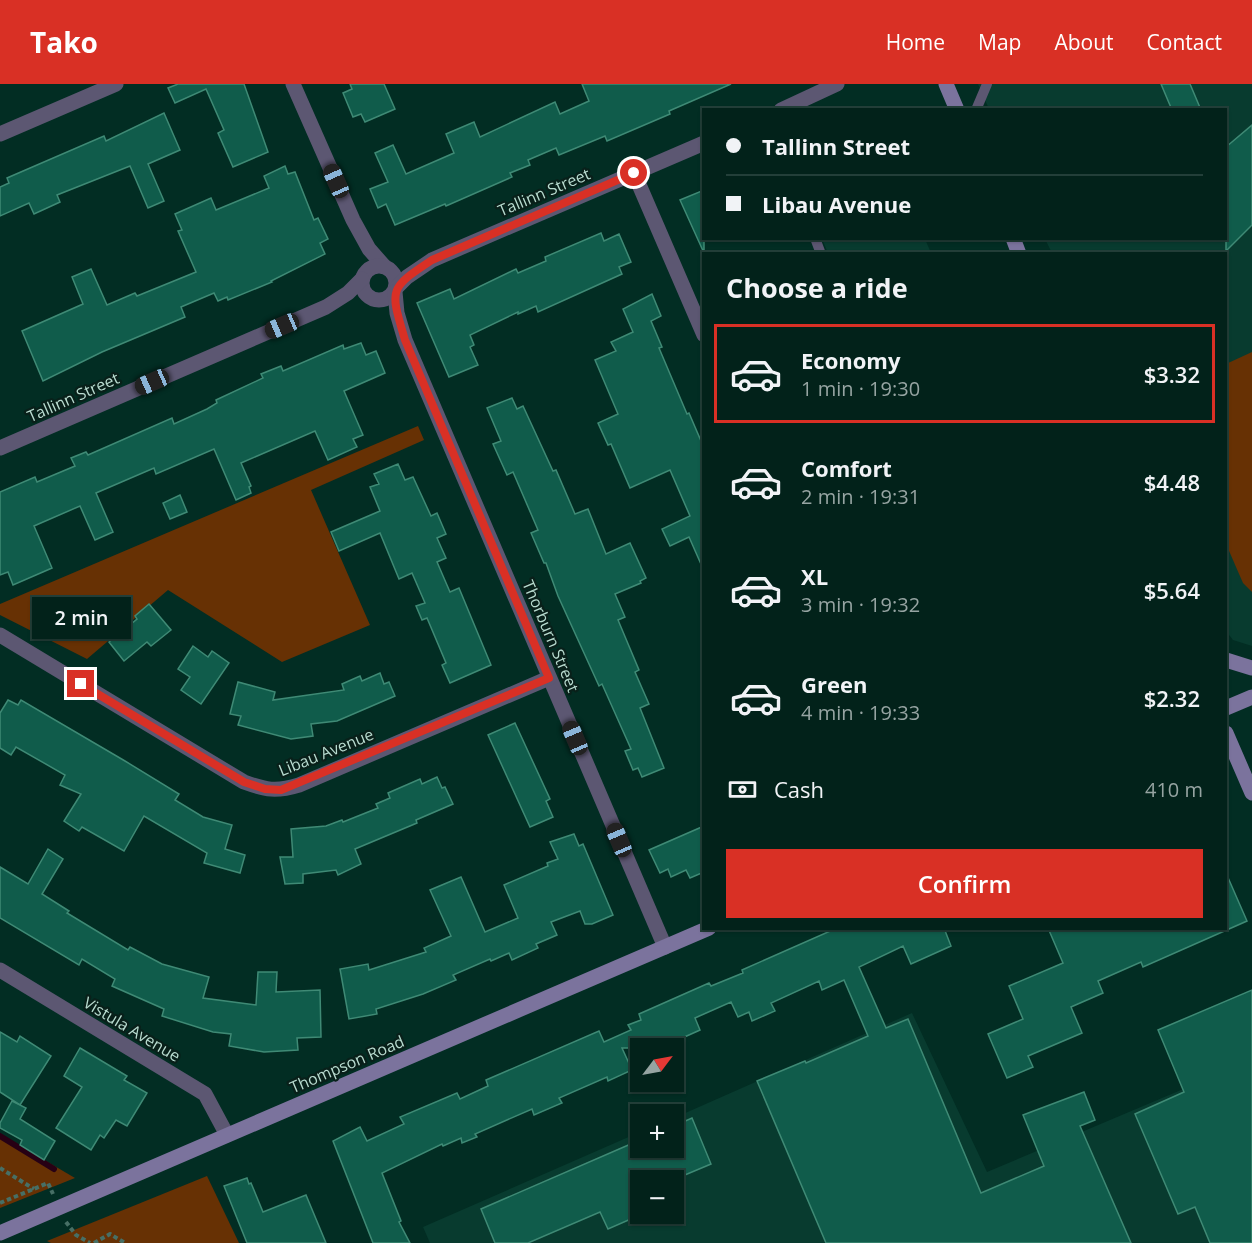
<!DOCTYPE html>
<html lang="en">
<head>
<meta charset="utf-8">
<style>
  body { margin:0; font-family:"Open Sans",sans-serif; background:#102f27; color:#f1f3f6; height:100vh; display:flex; flex-direction:column; font-size:22px; white-space:nowrap }
  * { box-sizing:border-box; margin:0 }
  p { font-size:20px; color:#96a4a2 }
  .icon { flex:none; width:33px; height:33px; fill:none; stroke:currentColor; stroke-width:2; stroke-linecap:round; stroke-linejoin:round }
  .map { position:relative; flex:1; overflow:hidden }
  .side { position:absolute; left:702px; top:168px; width:525px; height:678px; display:flex; flex-direction:column; background:#02221a; border-radius:0px; box-shadow:0 2px 4px #0004,0 0 0 2px #233f39 }
  .side>* { flex:none }
  .banner { position:absolute; left:702px; top:24px; width:525px; height:132px; border-radius:0px; box-shadow:0 2px 4px #0004,0 0 0 2px #233f39; display:grid; align-content:center; height:132px; padding:0 24px; background:#02221a }
  .needle { width:39px; rotate:58deg }
  .controls { position:absolute; left:630px; top:954px; display:grid; gap:12px }
  .controls a { display:grid; place-items:center; width:54px; height:54px; border-radius:0px; background:#02221a; box-shadow:0 2px 4px #0004,0 0 0 2px #233f39; font-size:30px }
  .end { position:absolute; width:27px; height:27px; margin:-14px; border:8px solid #d93025; background:#fff; box-shadow:0 0 0 3px #fff }
  .from { border-radius:50% }
  .bubble { position:absolute; height:42px; border-radius:0px; background:#02221a; box-shadow:0 2px 4px #0004,0 0 0 2px #233f39; font-size:20px; font-weight:600; line-height:42px; text-align:center }
  .car { position:absolute; width:18px; height:36px; margin:-18px -9px; border-radius:8px; box-shadow:0 0 4px 2px #0007; background:linear-gradient(#222 24%,#8ab4d8 0 40%,#222 0 76%,#8ab4d8 0 86%,#222 0) }
  .banner b { display:flex; align-items:center; gap:21px; height:57px; font-size:22px }
  .banner b+b { border-top:2px solid #233f39 }
  .banner i { width:15px; height:15px; background:#f1f3f6 }
  ul { padding:0; list-style:none }
  li { display:flex; align-items:center; gap:18px; height:99px; margin:0 12px 9px; padding:0 12px; border:3px solid transparent; border-radius:0px }
  li div { flex:1 }
  li b { display:block; font-size:22px }
  li em { font-style:normal; font-weight:600 }
  li.active { border-color:#d93025 }
  li>.icon { width:54px; height:54px; stroke-width:1.5 }
  h2 { padding:0 24px; font-size:27px; line-height:72px }
  .pay { display:flex; align-items:center; gap:15px; height:66px; padding:0 24px; font-size:22px }
  .pay p { margin-inline-start:auto }
  .cta { display:flex; gap:12px; margin-top:auto; padding:12px 24px }
  .cta a { flex:1; height:69px; border-radius:0px; background:#d93025; color:#fff; font-size:24px; font-weight:600; line-height:69px; text-align:center }
  header { display:flex; align-items:center; gap:36px; box-sizing:border-box; height:84px; padding:0 30px; background:#d93025; color:#fff }
  header strong { font-size:28px }
  nav { display:flex; gap:33px; margin-inline-start:auto; font-size:21px }
  .map>svg:first-child { display:block }
  .built { fill:#083b2f; fill-rule:evenodd }
  .green { fill:#673104 }
  .lines { fill:none; stroke-linecap:round; stroke-linejoin:round }
  .stream { stroke:#270014; stroke-width:6 }
  .building { fill:#105c4b; stroke:#3f8a75; stroke-width:1.5 }
  .path { stroke:#476f65; stroke-width:4; stroke-dasharray:4.5 3; stroke-linecap:butt }
  .lane { stroke:#5c5772; stroke-width:10 }
  .street { stroke:#5c5772; stroke-width:15 }
  .secondary { stroke:#7b739d; stroke-width:15 }
  .route { stroke:#d93025; stroke-width:8 }
  .labels { text-anchor:middle; stroke-width:4.5; stroke-linejoin:round; paint-order:stroke }
  .street-label { font-size:16px; fill:#b8dbcf; stroke:#09201a }
</style>
</head>
<body>
<header>
<strong>Tako</strong>
<nav><a>Home</a><a>Map</a><a>About</a><a>Contact</a></nav>
</header>
<div class="map">
<svg width="1252" height="1159" viewBox="0 0 1252 1159">
  <rect width="100%" height="100%" fill="#022d23"/>
  <!-- built -->
  <g class="built">
    <path d="M978,0H1252V562L1233,556L1226,547V170L1052,169L1045,155L1226,154V26L989,25Z"/>
    <path d="M822,155H925L931,169H828Z"/>
    <path d="M912,929L987,1088L1252,976V1159H430L423,1143L640,1048V1064H674V1034ZM640,1096H674V1130H640Z"/>
  </g>
  <!-- green -->
  <g class="green">
    <path d="M1252,268V508L1243,499L1226,460V280Z"/>
    <path d="M418,342L424,356L311,406L370,541L282,578L168,506L87,575L0,531V520Z"/>
    <path d="M0,1050L75,1094L0,1124Z"/>
    <path d="M207,1092L239,1159H51L47,1157Z"/>
  </g>
  <g class="lines">
    <!-- stream -->
    <path class="stream" d="M0,1052L54,1085"/>
  </g>
  <!-- building -->
  <g class="building">
    <path d="M178,0H244L268,68L233,83L218,49L224,46L206,5L175,19L168,4Z"/>
    <path d="M350,0H384L395,25L365,38L361,30L353,33L343,9L352,5Z"/>
    <path d="M582,0H731L669,27L670,30L607,57L605,52L559,71L556,64L528,76L530,81L510,89L512,93L446,122L445,120L395,141L386,120L378,124L370,105L388,98L375,69L393,61L406,90L454,69L446,50L474,38L480,53L555,18L560,30L589,17Z"/>
    <path d="M1161,0H1190L1201,26H1172Z"/>
    <path d="M164,29L180,66L148,80L164,117L148,124L130,82L57,111L60,118L34,130L29,119L0,132V103L9,99L7,94L104,52L106,57Z"/>
    <path d="M1252,41V141L1226,167V63Z"/>
    <path d="M285,82L288,90L295,88L314,136L318,134L328,155L320,159L325,170L271,197L272,198L228,216L227,213L218,217L214,209L181,223L185,233L102,268L43,297L22,247L83,220L72,193L91,185L107,221L135,209L137,212L196,188L178,147L182,146L175,130L211,114L216,126L269,104L264,92Z"/>
    <path d="M704,106V169L680,116Z"/>
    <path d="M601,149L604,157L619,150L631,178L619,183L622,190L538,228L536,222L518,230V228L470,251L474,261L470,263L478,281L449,293L417,219L450,205L454,215L516,185L518,189L546,177L545,173Z"/>
    <path d="M652,210L661,232L651,237L662,263L659,264L687,330L689,329L704,364V487L689,453L670,462L662,445L690,432L670,386L630,404L611,360L608,361L598,339L618,330L595,276L616,267L611,258L633,248L623,225Z"/>
    <path d="M361,259L366,271L376,267L385,289L344,307L363,351L353,355L357,363L328,376L315,347L241,379L251,402L249,403L251,409L236,416L214,365L156,390L154,384L96,409L113,448L95,456L80,422L34,442L52,484L13,501L8,488L0,491V408L35,393L37,398L75,382L71,374L86,368L88,371L172,334L174,340L207,325L217,319L216,316L263,294L261,290L281,282L283,287L343,261L344,265Z"/>
    <path d="M512,314L517,325L523,322L553,387L556,386L575,430L588,425L606,470L630,459L646,494L640,497L641,499L615,510L625,533L618,536L639,586L635,588L649,620L640,624L664,684L642,693L638,684L633,686L625,667L631,665L602,600L599,602L558,512L546,479H544L531,449L538,446L513,388L507,391L493,360L501,357L487,324Z"/>
    <path d="M398,380L405,396L413,393L431,432L437,429L446,450L437,454L446,474L437,478L450,508L459,504L491,581L450,599L442,581L446,579L427,534L422,536L416,522L425,519L412,489L399,495L380,449L339,467L331,448L380,427L370,403L379,400L374,390Z"/>
    <path d="M180,411L187,428L170,435L163,419Z"/>
    <path d="M149,520L171,546L151,562L147,558L124,577L109,558L137,535L135,532Z"/>
    <path d="M193,562L208,573L212,567L229,579L201,620L181,606L190,593L178,585Z"/>
    <path d="M380,589L384,600L389,598L395,612L337,637L311,640L313,652L291,655L238,641L241,632L230,630L238,598L275,608L273,616L344,606L342,600L360,592L362,597Z"/>
    <path d="M8,616L18,621L21,616L125,677L179,710L175,716L203,733L232,741L225,765L245,771L240,789L204,779L207,769L144,732L124,767L82,743L79,747L64,737L81,710L60,701L65,691L16,663L11,671L0,664V629Z"/>
    <path d="M515,639L550,715L546,717L553,733L530,743L488,651Z"/>
    <path d="M437,693L442,704L445,703L453,720L416,736L417,739L355,765L361,780L338,791L336,786L303,790V799L285,800L280,773H293L291,745L326,742L342,736L343,738L378,724L376,720L390,714L388,709L420,695L422,700Z"/>
    <path d="M704,742V788L690,794L686,786L671,793L668,785L660,789L649,766Z"/>
    <path d="M574,750L579,762L583,760L613,831L592,840H585L580,827L551,838L557,851L536,860L538,864L512,876L509,869L491,877L490,875L453,891L456,896L423,910L376,925L377,930L349,935L340,885L368,880L369,886L426,868L424,864L451,852L430,806L461,793L485,848L518,834L504,801L548,782L547,779L558,775L550,758Z"/>
    <path d="M48,765L63,775L42,810L69,827L67,829L128,866L130,863L162,880L209,893L203,914L256,921L258,888H277L276,908L320,906L321,953L297,954L298,966L264,968L229,962L231,950L213,948L162,932L164,925L112,902L115,895L82,875L79,881L0,834V783L28,800Z"/>
    <path d="M1226,789L1247,837L1143,883L1141,878L1098,897L1103,909L1071,923L1082,949L1028,972L1033,983L1007,994L988,950L1023,935L1009,902L1063,879L1048,844H1226Z"/>
    <path d="M837,844H944L951,862L911,880L903,862L859,883L886,944L908,935L981,1109L1044,1082L1023,1031L1084,1008L1095,1036L1080,1042L1131,1159H826L757,997L805,977L806,979L868,952L844,896L822,906L819,897L771,919L775,927L752,937L749,928L738,933L731,918L695,934L700,946L660,964H622L632,986L608,997L607,993L559,1014L562,1019L534,1031L532,1025L475,1050L477,1053L462,1059L461,1054L443,1062L442,1060L382,1089L401,1137L399,1138L410,1159H373L333,1057L360,1043L367,1057L404,1040L400,1033L457,1009L460,1015L488,1002L486,996L599,947L604,958L631,946L628,941L641,936L639,930L709,899L711,902L743,889L742,886Z"/>
    <path d="M1252,906V1159H1210L1195,1123L1178,1130L1135,1030L1184,1008L1158,946Z"/>
    <path d="M0,948L17,958L20,952L51,972L20,1021L0,1008Z"/>
    <path d="M80,964L127,992L124,996L147,1009L127,1042L116,1036L104,1054L100,1051L91,1066L56,1044L82,1003L64,992Z"/>
    <path d="M12,1017L26,1024L20,1035L55,1057L44,1076L20,1061L22,1056L0,1044V1039Z"/>
    <path d="M692,1034L711,1080L673,1096H640V1131L608,1145L600,1128L528,1159H495L481,1125L640,1056V1064H674V1042Z"/>
    <path d="M247,1094L249,1100L251,1099L263,1128L306,1111L326,1159H247L224,1102Z"/>
  </g>
  <g class="lines">
    <!-- path -->
    <g class="path">
      <path d="M0,1084L34,1105"/>
      <path d="M0,1119L48,1099L53,1110"/>
      <path d="M66,1138L76,1151L90,1159"/>
      <path d="M94,1159L110,1150L125,1159"/>
    </g>
    <!-- lane -->
    <g class="lane">
      <path d="M976,26L987,0"/>
      <path d="M815,154L821,170"/>
    </g>
    <!-- street -->
    <g class="street">
      <path d="M293,0L353,136L369,165L384,182"/>
      <path d="M781,26L837,0"/>
      <path d="M0,50L116,0"/>
      <path d="M634,89L704,251"/>
      <circle cx="379" cy="199" r="17"/>
      <path d="M397,203L407,193L432,176L704,59"/>
      <path d="M395,208L397,229L405,256L665,863"/>
      <path d="M0,364L326,223L348,209L362,195"/>
      <path d="M0,551L244,698C266,706 276,708 299,701L549,594"/>
      <path d="M0,886L205,1010L227,1051"/>
    </g>
    <!-- secondary -->
    <g class="secondary">
      <path d="M946,0L957,26"/>
      <path d="M1013,154L1019,170"/>
      <path d="M1226,576L1252,584"/>
      <path d="M1226,624L1252,613"/>
      <path d="M1226,649L1252,709"/>
      <path d="M0,1149L709,844"/>
    </g>
  </g>
  <g class="lines">
    <!-- route -->
    <path class="route" d="M81,600L244,698L265,705L281,706L549,594L405,256C390,205 388,205 432,176L634,89"/>
  </g>
  <g class="labels">
    <!-- street labels -->
    <g class="street-label">
      <text transform="translate(544 108) rotate(-23)" y="6">Tallinn Street</text>
      <text transform="translate(73 313) rotate(-24)" y="6">Tallinn Street</text>
      <text transform="translate(551 552) rotate(67)" y="6">Thorburn Street</text>
      <text transform="translate(326 668) rotate(-22)" y="6">Libau Avenue</text>
      <text transform="translate(132 945) rotate(31)" y="6">Vistula Avenue</text>
      <text transform="translate(347 980) rotate(-23)" y="6">Thompson Road</text>
    </g>
  </g>
</svg>
<div class="controls">
<a><svg class="needle" viewBox="-14 -14 28 28"><path d="M0-13l5 13h-10z" fill="#e53935"/><path d="M0 13l5-13h-10z" fill="#96a4a2"/></svg></a>
<a>+</a>
<a>−</a>
</div>
<i class="end from" style="left:634px;top:89px"></i>
<i class="end" style="left:81px;top:600px"></i>
<div class="bubble" style="left:32px;top:513px;width:99px">2 min</div>
<i class="car" style="left:336px;top:97px;rotate:336deg"></i>
<i class="car" style="left:282px;top:242px;rotate:247deg"></i>
<i class="car" style="left:152px;top:298px;rotate:246deg"></i>
<i class="car" style="left:575px;top:654px;rotate:337deg"></i>
<i class="car" style="left:619px;top:756px;rotate:337deg"></i>
<div class="banner">
<b><i class="from"></i>Tallinn Street</b>
<b><i></i>Libau Avenue</b>
</div>
<section class="side">
<h2>Choose a ride</h2>
<ul>
<li class="active"><svg class="icon" aria-label="car" viewBox="0 0 24 24"><path d="M5 17H2v-5l4-1 3-4h7l3 4 3 1v5h-3M9 17h6M6 11h13"/><circle cx="7" cy="17" r="2"/><circle cx="17" cy="17" r="2"/></svg><div><b>Economy</b><p>1 min · 19:30</p></div><em>$3.32</em></li>
<li><svg class="icon" aria-label="car" viewBox="0 0 24 24"><path d="M5 17H2v-5l4-1 3-4h7l3 4 3 1v5h-3M9 17h6M6 11h13"/><circle cx="7" cy="17" r="2"/><circle cx="17" cy="17" r="2"/></svg><div><b>Comfort</b><p>2 min · 19:31</p></div><em>$4.48</em></li>
<li><svg class="icon" aria-label="car" viewBox="0 0 24 24"><path d="M5 17H2v-5l4-1 3-4h7l3 4 3 1v5h-3M9 17h6M6 11h13"/><circle cx="7" cy="17" r="2"/><circle cx="17" cy="17" r="2"/></svg><div><b>XL</b><p>3 min · 19:32</p></div><em>$5.64</em></li>
<li><svg class="icon" aria-label="car" viewBox="0 0 24 24"><path d="M5 17H2v-5l4-1 3-4h7l3 4 3 1v5h-3M9 17h6M6 11h13"/><circle cx="7" cy="17" r="2"/><circle cx="17" cy="17" r="2"/></svg><div><b>Green</b><p>4 min · 19:33</p></div><em>$2.32</em></li>
</ul>
<div class="pay"><svg class="icon" aria-label="cash" viewBox="0 0 24 24"><path d="M3 7h18v10H3z"/><circle cx="12" cy="12" r="2"/></svg>Cash<p>410 m</p></div>
<div class="cta"><a>Confirm</a></div>
</section>
</div>
</body>
</html>
